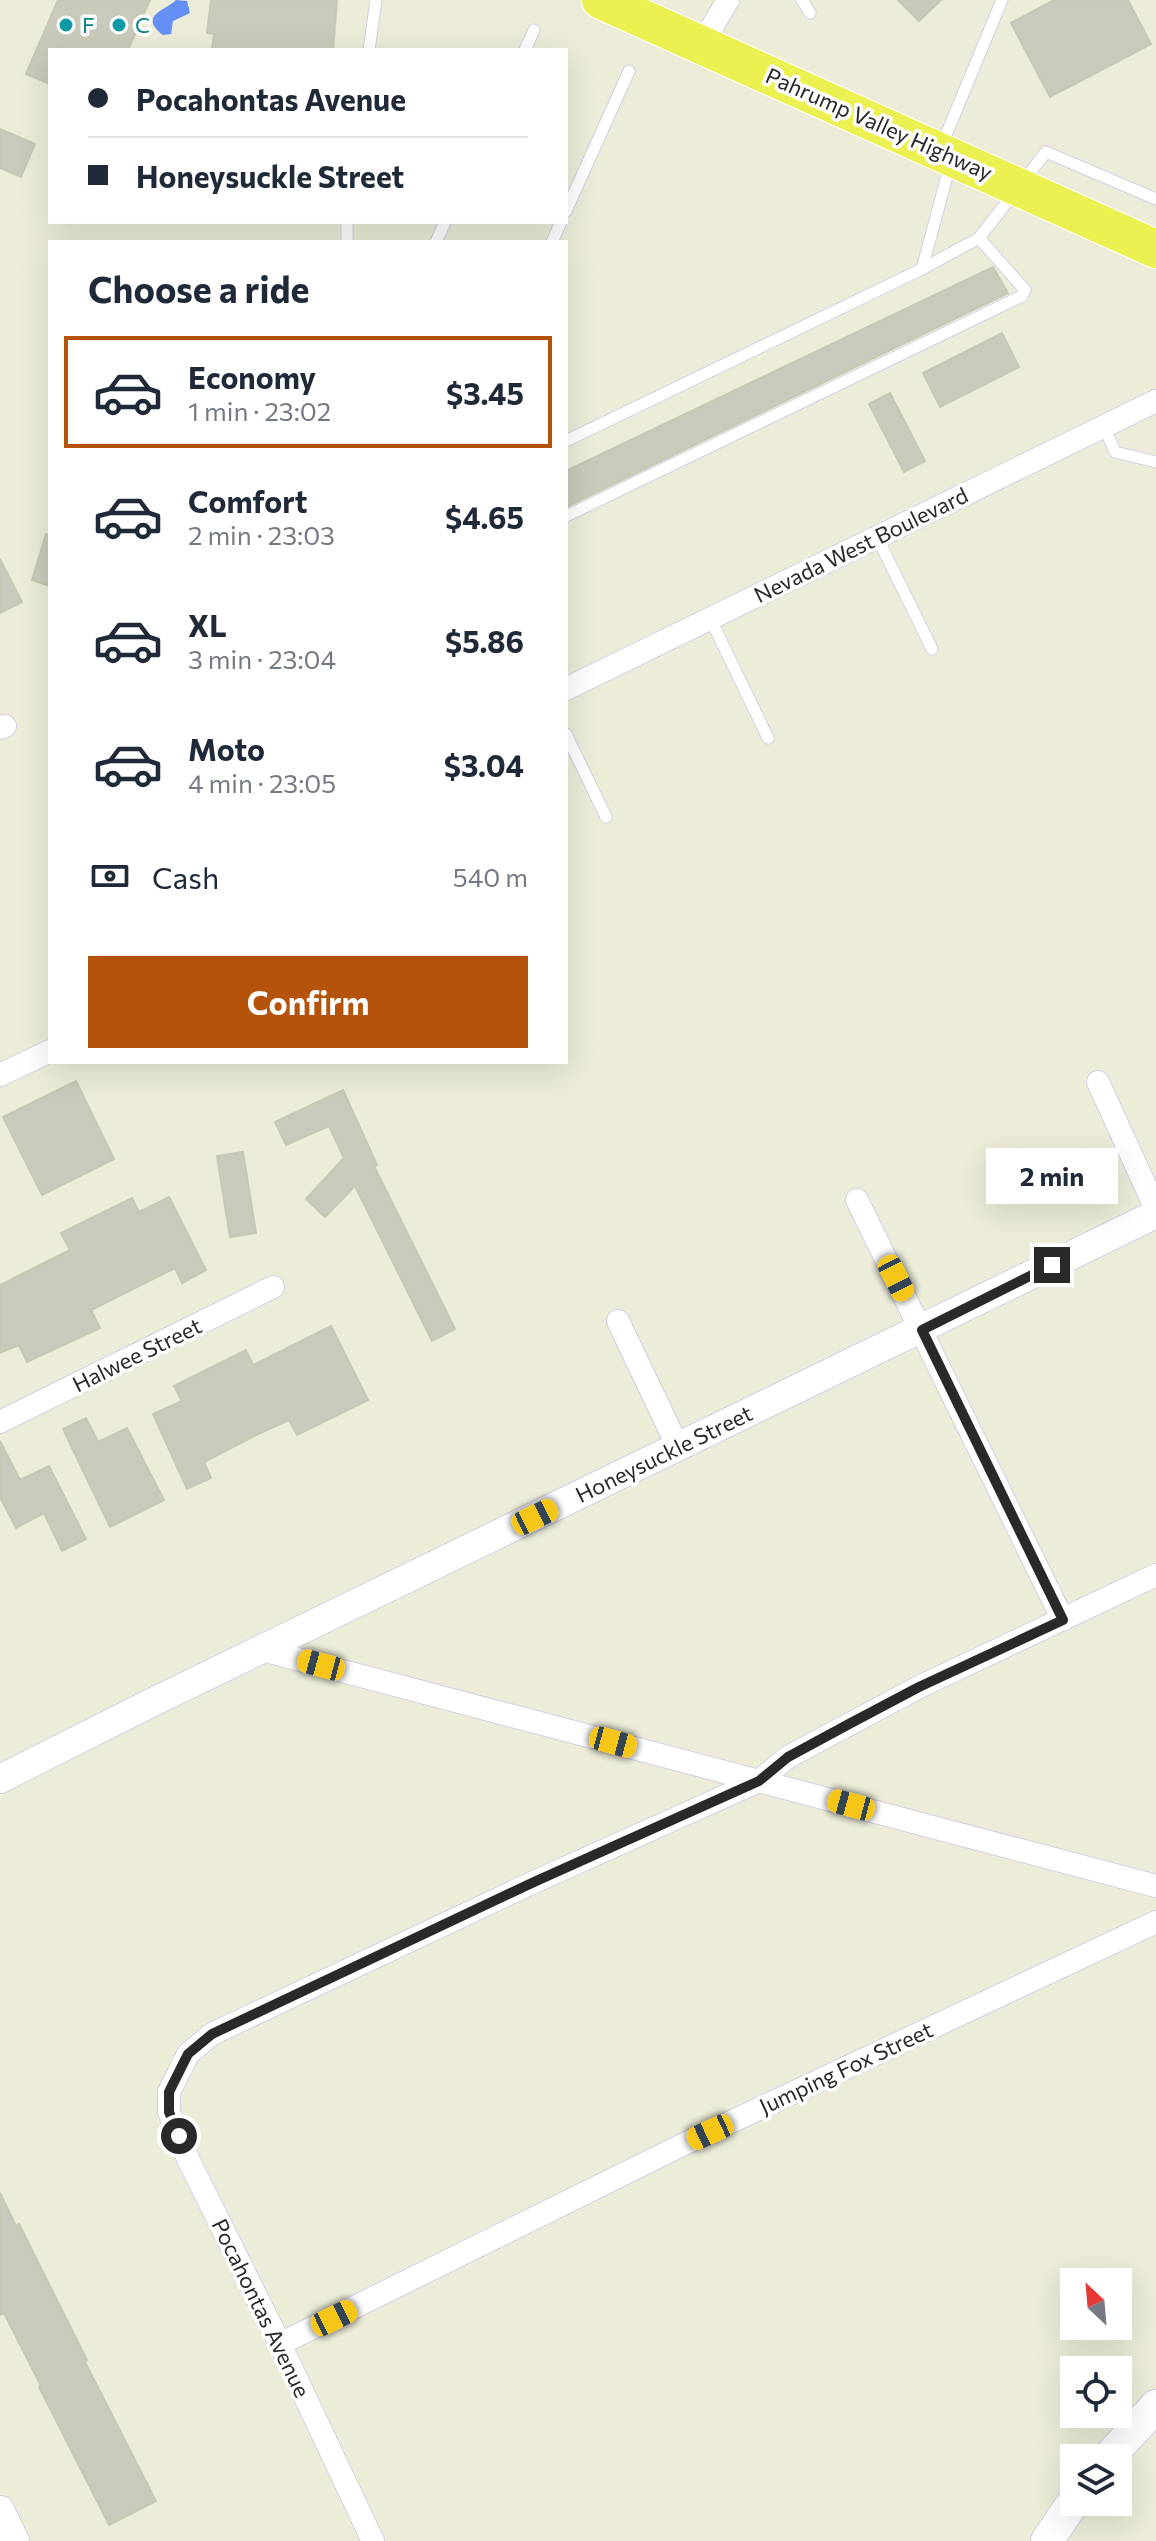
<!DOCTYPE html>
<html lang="en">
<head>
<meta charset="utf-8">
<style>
  body { margin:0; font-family:Commissioner,sans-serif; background:#f6f6f7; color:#1f2937; height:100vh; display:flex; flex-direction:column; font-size:30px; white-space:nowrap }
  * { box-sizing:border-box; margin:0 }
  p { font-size:26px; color:#747a83 }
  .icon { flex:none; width:44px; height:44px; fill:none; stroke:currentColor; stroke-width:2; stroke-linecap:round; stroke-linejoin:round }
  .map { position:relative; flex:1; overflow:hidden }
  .details { position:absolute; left:48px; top:240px; width:520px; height:824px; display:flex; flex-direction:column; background:#fff; border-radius:0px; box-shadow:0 8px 32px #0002 }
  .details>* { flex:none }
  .guide { position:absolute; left:48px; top:48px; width:520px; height:176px; border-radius:0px; box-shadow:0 8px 32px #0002; display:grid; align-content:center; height:176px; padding:0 40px; background:#fff }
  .needle { width:52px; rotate:334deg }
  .buttons { position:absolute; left:1060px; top:2268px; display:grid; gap:16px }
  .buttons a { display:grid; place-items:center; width:72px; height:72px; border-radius:0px; background:#fff; box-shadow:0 8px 32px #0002; font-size:40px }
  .end { position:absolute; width:36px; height:36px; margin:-18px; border:10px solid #292929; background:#fff; box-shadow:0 0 0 4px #fff }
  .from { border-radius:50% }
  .bubble { position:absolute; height:56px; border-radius:0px; background:#fff; box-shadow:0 8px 32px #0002; font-size:26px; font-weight:700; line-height:56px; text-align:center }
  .car { position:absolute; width:24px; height:48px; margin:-24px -12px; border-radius:10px; box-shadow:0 0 6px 2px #0007; background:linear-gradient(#f5c518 24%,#345 0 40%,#f5c518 0 76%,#345 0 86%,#f5c518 0) }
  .guide b { display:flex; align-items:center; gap:28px; height:76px; font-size:30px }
  .guide b+b { border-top:2px solid #e0e1e3 }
  .guide i { width:20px; height:20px; background:#1f2937 }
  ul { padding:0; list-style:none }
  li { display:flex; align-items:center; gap:24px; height:112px; margin:0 16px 12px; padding:0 24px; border:4px solid transparent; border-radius:0px }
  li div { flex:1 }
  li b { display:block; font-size:30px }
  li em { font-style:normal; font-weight:700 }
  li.active { border-color:#b45309 }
  li>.icon { width:72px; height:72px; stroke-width:1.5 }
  h2 { padding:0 40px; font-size:36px; line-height:96px }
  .pay { display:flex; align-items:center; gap:20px; height:88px; padding:0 40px; font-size:30px }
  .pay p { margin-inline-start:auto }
  .action { display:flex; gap:16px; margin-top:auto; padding:16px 40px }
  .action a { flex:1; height:92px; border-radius:0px; background:#b45309; color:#fff; font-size:32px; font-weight:700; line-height:92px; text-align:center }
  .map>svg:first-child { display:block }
  .water { fill:#6490f6 }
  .building { fill:#cacabc; stroke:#c6c8b3; stroke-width:2 }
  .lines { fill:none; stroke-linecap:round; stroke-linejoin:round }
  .service-casing { stroke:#d4cfe3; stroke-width:13 }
  .minor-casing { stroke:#d4cfe3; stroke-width:24 }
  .tertiary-casing { stroke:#d4cfe3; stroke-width:30 }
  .secondary-casing { stroke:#d4cfe3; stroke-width:34 }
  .trunk-casing { stroke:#fff; stroke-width:40 }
  .service { stroke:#fff; stroke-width:11 }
  .minor { stroke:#fff; stroke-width:22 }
  .tertiary { stroke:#fff; stroke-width:28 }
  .secondary { stroke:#fff; stroke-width:32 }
  .trunk { stroke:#ecf152; stroke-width:38 }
  .route { stroke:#292929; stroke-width:10 }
  .culture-dot { fill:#0f9aa8; stroke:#fff; stroke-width:3 }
  .labels { text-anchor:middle; stroke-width:7; stroke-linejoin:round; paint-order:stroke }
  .culture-label { font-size:22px; fill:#0d838f; stroke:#fff; text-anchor:start }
  .street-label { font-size:22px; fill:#292929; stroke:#fff }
</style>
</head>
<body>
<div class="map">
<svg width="1156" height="2541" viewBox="0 0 1156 2541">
  <rect width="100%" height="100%" fill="#ececd9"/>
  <!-- water -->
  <path class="water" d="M176,0L187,1L190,13L173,21L171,34L163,35C138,15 165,11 176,0Z"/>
  <!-- building -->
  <g class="building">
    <path d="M58,0H150L128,50H50V84L26,74Z"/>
    <path d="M211,0H337L333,50H212L214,34L207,33Z"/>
    <path d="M898,0H941L919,21Z"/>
    <path d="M1054,0H1128L1151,44L1050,97L1011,23Z"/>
    <path d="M0,129L35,144L21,177L0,168Z"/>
    <path d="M993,267L1008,293L566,507V471Z"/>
    <path d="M1002,333L1019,367L940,407L923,373Z"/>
    <path d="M890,393L925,461L904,472L869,404Z"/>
    <path d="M46,534L50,535V586L32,580Z"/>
    <path d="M0,559L22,602L0,613Z"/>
    <path d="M76,1081L114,1159L42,1195L3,1117Z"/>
    <path d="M343,1090L377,1165L374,1166L455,1329L432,1341L355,1186L325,1217L306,1199L344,1158L329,1126L286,1145L275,1122Z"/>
    <path d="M243,1152L256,1233L230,1237L217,1156Z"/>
    <path d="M169,1197L206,1270L182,1283L175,1268L91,1310L100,1328L27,1362L19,1345L0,1353V1285L70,1250L61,1233L132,1198L139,1212Z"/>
    <path d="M331,1326L368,1400L297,1435L289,1420L258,1434L204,1462L211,1478L187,1489L153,1414L182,1401L174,1386L246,1350L253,1365Z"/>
    <path d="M86,1418L98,1442L127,1428L164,1500L110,1527L63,1429Z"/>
    <path d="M0,1441L20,1480L49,1466L86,1539L62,1551L44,1513L16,1528L0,1497Z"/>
    <path d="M0,2193L16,2226L19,2224L87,2360L85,2362L156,2501L109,2525L39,2387L41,2386L4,2313L0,2315Z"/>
  </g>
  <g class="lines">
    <!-- service casing -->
    <g class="service-casing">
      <g id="service">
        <path d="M802,0L810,13"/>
        <path d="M369,50L376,0"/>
        <path d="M525,50L534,30"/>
        <path d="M941,147L1002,0"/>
        <path d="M566,211L629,71"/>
        <path d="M347,242V222"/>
        <path d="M436,242L445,222"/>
        <path d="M552,242L561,222"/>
        <path d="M922,269L979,238L1046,152L1156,199"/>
        <path d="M1104,426L1115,452L1156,462"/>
        <path d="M566,441L922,269L950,165"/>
        <path d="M566,516L1022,296L1025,290L979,238"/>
        <path d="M877,537L932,649"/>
        <path d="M710,618L768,738"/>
        <path d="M566,734L606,817"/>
      </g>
    </g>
    <!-- minor casing -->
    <g class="minor-casing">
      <g id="minor">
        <path d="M702,44L728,0"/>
        <path d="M566,689L1156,401"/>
        <path d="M0,728L5,726"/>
        <path d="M0,1075L50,1051"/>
        <path d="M1098,1082L1156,1209"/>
        <path d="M857,1200L1063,1620"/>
        <path d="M618,1321L678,1447"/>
        <path d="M0,1422L273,1287"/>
        <path d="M263,1650L1156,1886"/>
        <path d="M280,2344L682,2145L1156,1922"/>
        <path d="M373,2541L280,2344L188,2159L169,2112V2092L188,2054L212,2034L534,1882L759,1781L788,1757L919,1687L1156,1575"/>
      </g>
    </g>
    <!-- tertiary casing -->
    <g class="tertiary-casing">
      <g id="tertiary">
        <path d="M0,1779L151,1703L1156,1214"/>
        <path d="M0,2510L15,2541"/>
      </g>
    </g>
    <!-- secondary casing -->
    <g class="secondary-casing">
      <g id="secondary">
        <path d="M1108,2458L1156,2406"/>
        <path d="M1047,2541L1074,2501"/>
      </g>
    </g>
    <!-- trunk casing -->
    <g class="trunk-casing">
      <path id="trunk" d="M601,0L1156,249"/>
    </g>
    <!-- service -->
    <use href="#service" class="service"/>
    <!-- minor -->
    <use href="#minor" class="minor"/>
    <!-- tertiary -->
    <use href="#tertiary" class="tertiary"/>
    <!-- secondary -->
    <use href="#secondary" class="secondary"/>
    <!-- trunk -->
    <use href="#trunk" class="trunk"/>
  </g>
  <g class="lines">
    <!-- route -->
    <path class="route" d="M179,2136L169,2112V2092L188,2054L212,2034L534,1882L759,1781L788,1757L849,1724L919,1687L1063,1620L922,1330L1052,1265"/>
  </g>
  <!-- markers -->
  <g class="culture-dot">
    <circle cx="66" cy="25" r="8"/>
    <circle cx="119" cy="25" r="8"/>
  </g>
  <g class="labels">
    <!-- culture labels -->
    <g class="culture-label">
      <text x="82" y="33">F</text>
      <text x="135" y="33">C</text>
    </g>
    <!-- street labels -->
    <g class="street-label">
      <text transform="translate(879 124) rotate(24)" y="8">Pahrump Valley Highway</text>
      <text transform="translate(861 545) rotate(-26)" y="8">Nevada West Boulevard</text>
      <text transform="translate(137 1355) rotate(-26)" y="8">Halwee Street</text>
      <text transform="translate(664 1454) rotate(-26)" y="8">Honeysuckle Street</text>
      <text transform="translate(846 2068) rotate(-25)" y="8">Jumping Fox Street</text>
      <text transform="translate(261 2308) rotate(64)" y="8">Pocahontas Avenue</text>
    </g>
  </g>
</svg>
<div class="buttons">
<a><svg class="needle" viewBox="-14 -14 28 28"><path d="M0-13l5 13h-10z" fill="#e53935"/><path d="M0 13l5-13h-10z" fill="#747a83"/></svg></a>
<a><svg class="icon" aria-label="locate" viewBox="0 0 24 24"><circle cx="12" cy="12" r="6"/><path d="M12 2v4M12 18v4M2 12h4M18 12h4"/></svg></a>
<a><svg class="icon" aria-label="layers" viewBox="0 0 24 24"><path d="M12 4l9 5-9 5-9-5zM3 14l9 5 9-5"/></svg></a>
</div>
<i class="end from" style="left:179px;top:2136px"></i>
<i class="end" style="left:1052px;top:1265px"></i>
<div class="bubble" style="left:986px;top:1148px;width:132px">2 min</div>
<i class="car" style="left:896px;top:1278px;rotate:153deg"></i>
<i class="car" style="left:535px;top:1517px;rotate:64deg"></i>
<i class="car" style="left:321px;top:1665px;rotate:285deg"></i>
<i class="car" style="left:613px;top:1742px;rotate:105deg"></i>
<i class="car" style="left:851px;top:1805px;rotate:285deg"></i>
<i class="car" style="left:710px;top:2132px;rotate:245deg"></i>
<i class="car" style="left:334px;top:2318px;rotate:64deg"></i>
<div class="guide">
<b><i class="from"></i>Pocahontas Avenue</b>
<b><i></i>Honeysuckle Street</b>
</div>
<section class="details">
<h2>Choose a ride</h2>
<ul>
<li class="active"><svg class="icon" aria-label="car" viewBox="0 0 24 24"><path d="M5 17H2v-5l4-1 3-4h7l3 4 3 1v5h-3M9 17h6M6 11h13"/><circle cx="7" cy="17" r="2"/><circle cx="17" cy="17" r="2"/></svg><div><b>Economy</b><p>1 min · 23:02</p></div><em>$3.45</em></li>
<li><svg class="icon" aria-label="car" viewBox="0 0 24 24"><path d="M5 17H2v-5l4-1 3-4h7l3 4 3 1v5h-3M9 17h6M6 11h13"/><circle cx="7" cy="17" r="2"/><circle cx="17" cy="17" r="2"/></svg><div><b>Comfort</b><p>2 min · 23:03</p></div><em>$4.65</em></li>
<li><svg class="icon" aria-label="car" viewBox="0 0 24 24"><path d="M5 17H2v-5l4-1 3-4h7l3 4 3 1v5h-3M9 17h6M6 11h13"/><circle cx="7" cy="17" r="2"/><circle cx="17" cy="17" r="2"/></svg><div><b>XL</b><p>3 min · 23:04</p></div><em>$5.86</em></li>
<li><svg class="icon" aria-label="car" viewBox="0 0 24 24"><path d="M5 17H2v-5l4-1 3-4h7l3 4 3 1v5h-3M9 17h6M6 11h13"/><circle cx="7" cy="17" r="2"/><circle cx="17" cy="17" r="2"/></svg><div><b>Moto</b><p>4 min · 23:05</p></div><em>$3.04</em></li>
</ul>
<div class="pay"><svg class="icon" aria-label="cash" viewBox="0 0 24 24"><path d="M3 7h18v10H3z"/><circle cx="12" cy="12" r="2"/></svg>Cash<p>540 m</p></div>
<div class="action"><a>Confirm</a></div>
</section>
</div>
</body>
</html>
